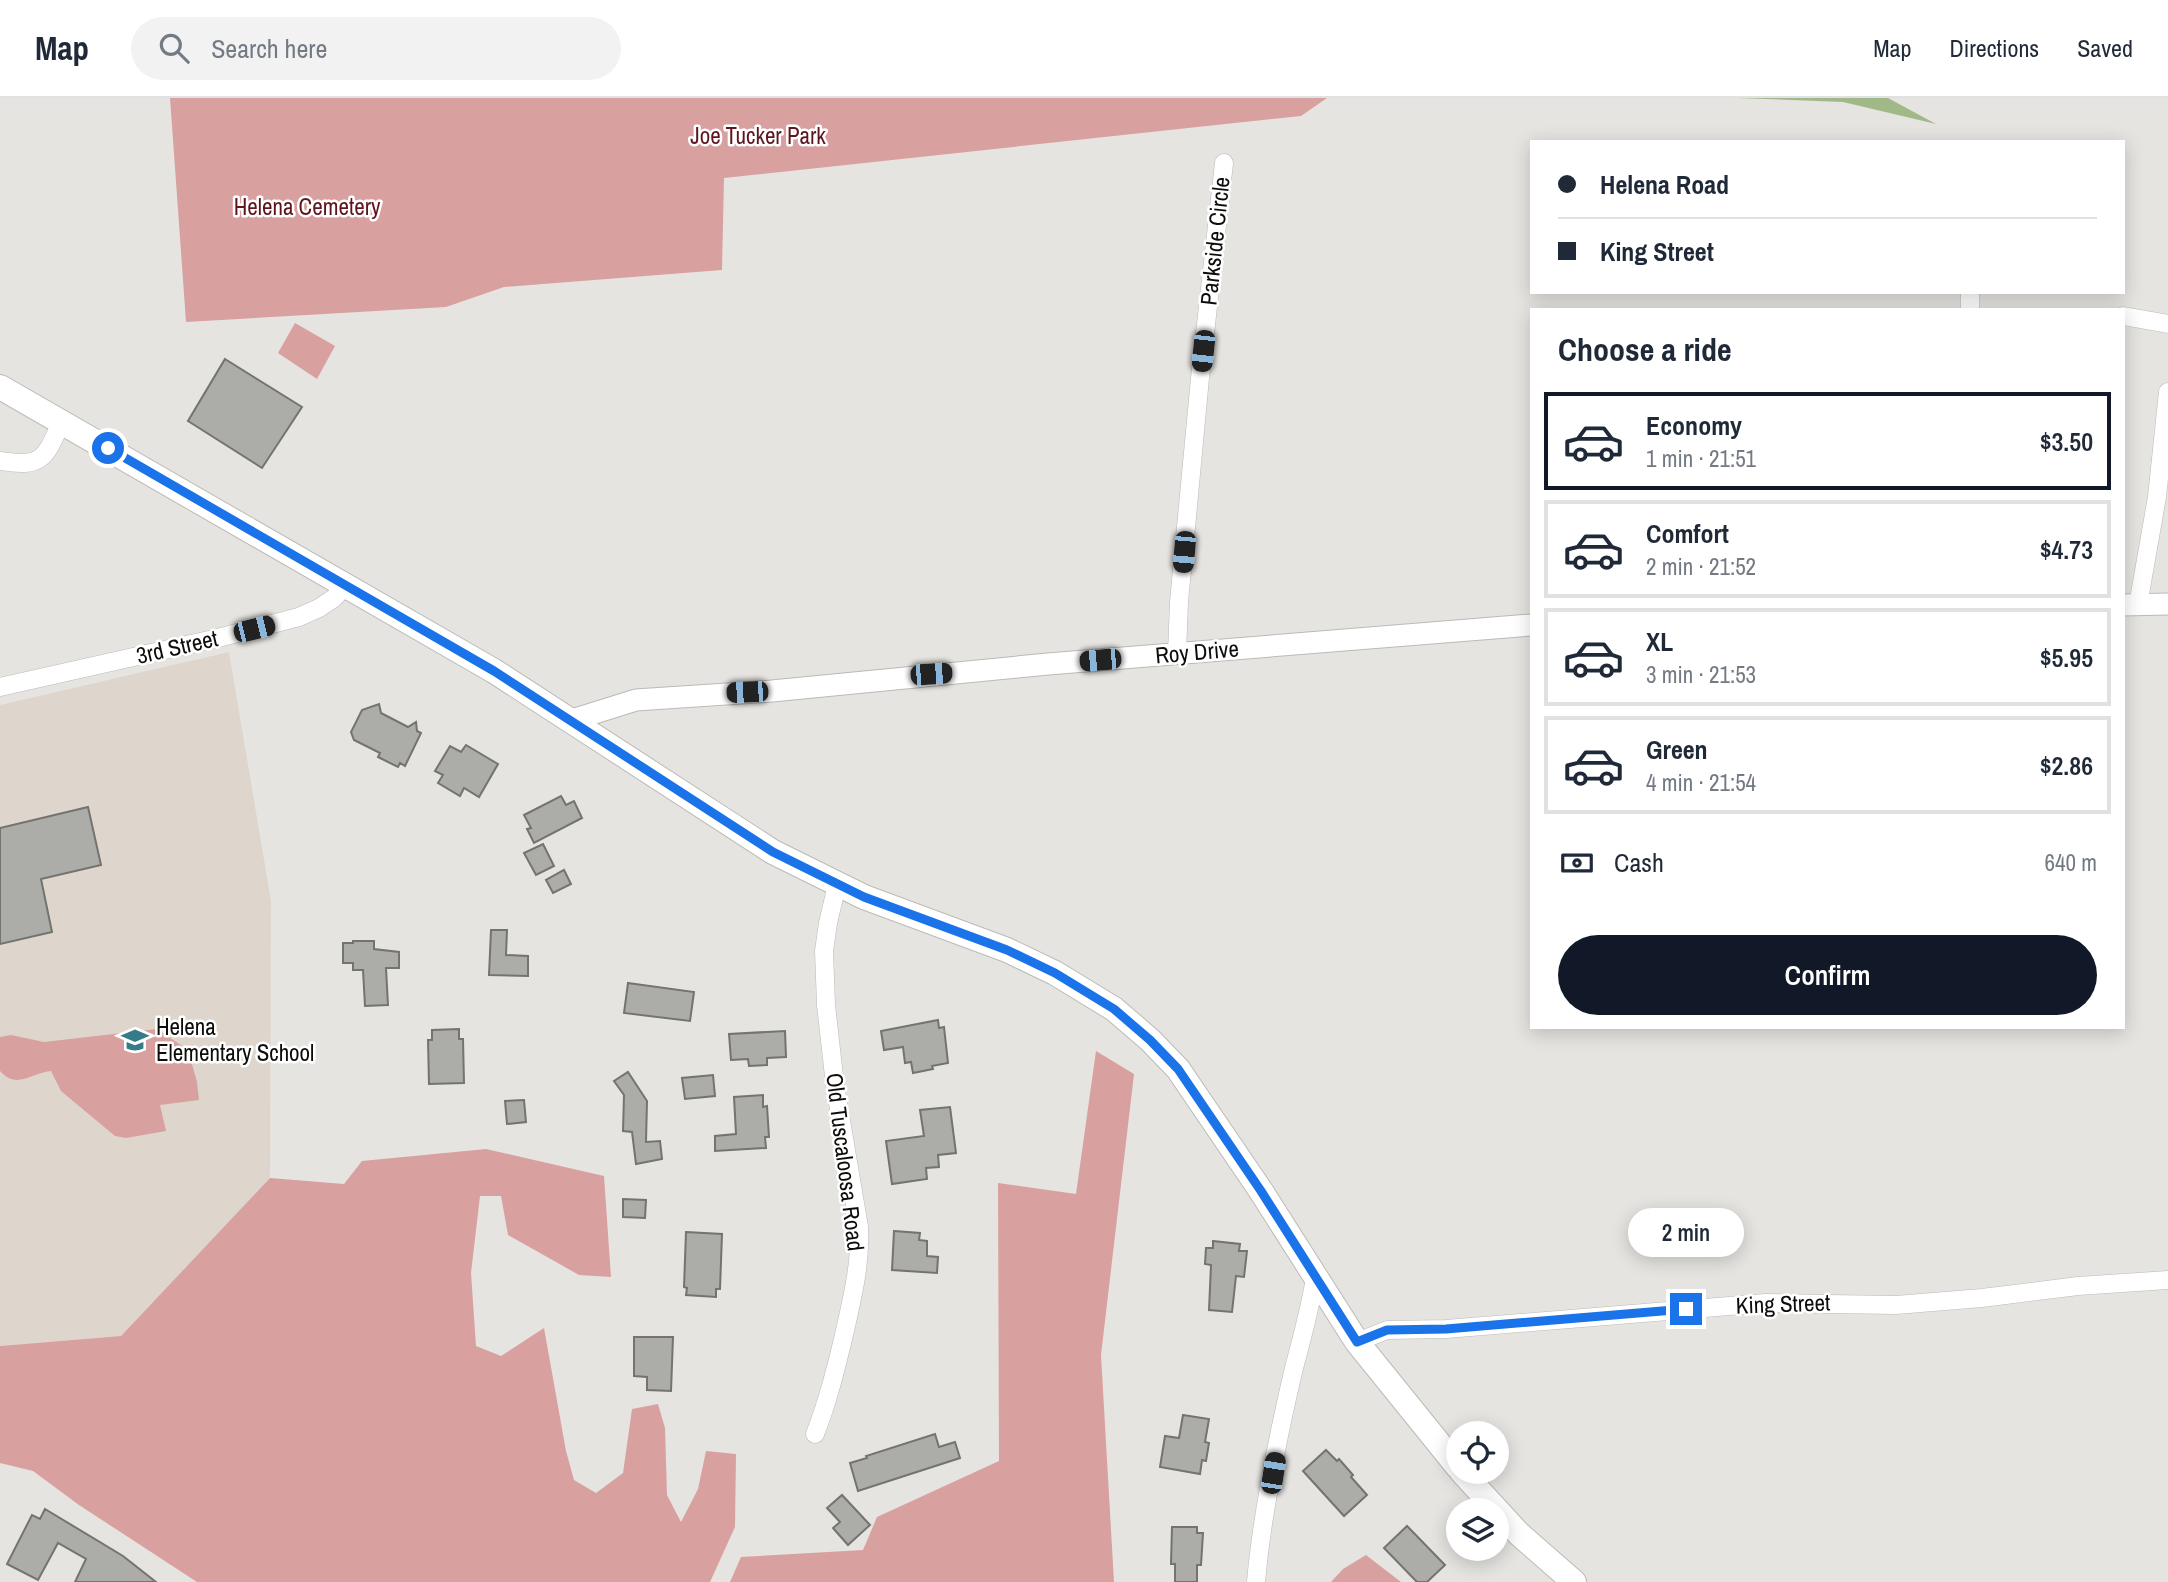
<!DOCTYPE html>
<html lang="en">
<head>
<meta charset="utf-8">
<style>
  body { margin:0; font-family:"Archivo Narrow",sans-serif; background:#f2f2f3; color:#1f2937; height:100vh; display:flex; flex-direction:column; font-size:26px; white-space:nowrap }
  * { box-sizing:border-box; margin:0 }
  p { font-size:23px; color:#747a83 }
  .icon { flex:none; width:38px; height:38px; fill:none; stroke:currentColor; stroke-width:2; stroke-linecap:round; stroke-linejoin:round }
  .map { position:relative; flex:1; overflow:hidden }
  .sheet { position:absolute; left:1530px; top:210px; width:595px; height:721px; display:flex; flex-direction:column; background:#fff; border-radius:0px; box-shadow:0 4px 18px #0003 }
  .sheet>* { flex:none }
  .top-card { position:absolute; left:1530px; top:42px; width:595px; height:154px; border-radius:0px; box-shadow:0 4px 18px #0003; display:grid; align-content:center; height:154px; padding:0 28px; background:#fff }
  .tools { position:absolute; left:1446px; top:1323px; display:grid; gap:14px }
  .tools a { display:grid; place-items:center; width:63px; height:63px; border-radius:50%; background:#fff; box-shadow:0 4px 18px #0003; font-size:35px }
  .end { position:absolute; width:32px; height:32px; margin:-16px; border:9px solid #1a73e8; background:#fff; box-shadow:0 0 0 4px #fff }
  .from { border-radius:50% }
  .bubble { position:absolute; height:49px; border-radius:24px; background:#fff; box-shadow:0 4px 18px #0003; font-size:23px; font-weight:600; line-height:49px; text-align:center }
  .car { position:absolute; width:21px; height:42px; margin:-21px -10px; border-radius:9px; box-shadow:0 0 5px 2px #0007; background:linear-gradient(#222 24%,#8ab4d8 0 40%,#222 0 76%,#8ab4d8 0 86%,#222 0) }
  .top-card b { display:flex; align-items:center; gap:24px; height:66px; font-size:26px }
  .top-card b+b { border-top:2px solid #e0e1e3 }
  .top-card i { width:18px; height:18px; background:#1f2937 }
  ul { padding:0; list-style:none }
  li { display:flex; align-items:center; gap:21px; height:98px; margin:0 14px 10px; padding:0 14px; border:4px solid #e0e1e3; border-radius:0px }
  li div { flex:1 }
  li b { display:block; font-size:26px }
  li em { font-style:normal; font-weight:600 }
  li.active { border-color:#111827 }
  li>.icon { width:63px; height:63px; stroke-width:1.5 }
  h2 { padding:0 28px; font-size:32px; line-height:84px }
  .pay { display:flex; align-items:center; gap:18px; height:77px; padding:0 28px; font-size:26px }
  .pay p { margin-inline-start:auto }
  .action { display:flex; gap:14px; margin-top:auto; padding:14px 28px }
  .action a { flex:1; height:80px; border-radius:42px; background:#111827; color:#fff; font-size:28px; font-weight:600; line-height:80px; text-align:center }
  header { display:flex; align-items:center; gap:42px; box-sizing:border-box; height:98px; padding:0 35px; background:#fff; border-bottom:2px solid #e0e1e3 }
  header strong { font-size:33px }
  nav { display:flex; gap:38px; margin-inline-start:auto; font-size:24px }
  .search { width:490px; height:63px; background:#f2f2f3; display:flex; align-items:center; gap:18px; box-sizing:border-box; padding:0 24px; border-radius:38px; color:#747a83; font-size:26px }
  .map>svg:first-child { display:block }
  .built { fill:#ded6cd }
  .green { fill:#d9a0a0 }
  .water { fill:#a1b988 }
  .building { fill:#acaca8; stroke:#74736f; stroke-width:2 }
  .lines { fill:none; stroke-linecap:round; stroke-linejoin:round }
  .minor-casing { stroke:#bcbab6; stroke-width:19 }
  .tertiary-casing { stroke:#bcbab6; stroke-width:23 }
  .secondary-casing { stroke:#bcbab6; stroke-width:26 }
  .minor { stroke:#fff; stroke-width:18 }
  .tertiary { stroke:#fff; stroke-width:21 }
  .secondary { stroke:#fff; stroke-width:24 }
  .route { stroke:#1a73e8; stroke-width:9 }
  .labels { text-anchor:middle; stroke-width:5; stroke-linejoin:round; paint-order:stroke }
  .park-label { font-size:23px; fill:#5d151e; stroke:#fff }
  .street-label { font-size:23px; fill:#0c0c0a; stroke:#fff }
  .poi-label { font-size:23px; fill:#0c0c0a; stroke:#fff; text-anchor:start }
</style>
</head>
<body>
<header>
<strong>Map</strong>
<div class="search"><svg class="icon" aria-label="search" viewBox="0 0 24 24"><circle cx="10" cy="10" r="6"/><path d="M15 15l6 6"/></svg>Search here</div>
<nav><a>Map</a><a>Directions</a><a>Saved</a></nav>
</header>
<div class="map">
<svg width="2168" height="1484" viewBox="0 0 2168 1484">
  <rect width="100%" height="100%" fill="#e6e4e0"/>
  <!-- built -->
  <path class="built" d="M229,554L271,803L270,1080L121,1238L0,1248V607Z"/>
  <!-- green -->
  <g class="green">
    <path d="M170,0H1327L1301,18L724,80L722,172L504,189L446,209L186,224Z"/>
    <path d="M295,225L335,248L317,281L278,255Z"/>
    <path d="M157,931L188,952L197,984L199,1002L160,1007L166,1033L126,1040L115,1038L61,993L51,973C30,975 17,992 0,973V939L11,937L44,944Z"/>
    <path d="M1096,953L1134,976L1101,1257L1114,1484H730L741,1459L863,1452L877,1419L999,1363L998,1085L1076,1096Z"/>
    <path d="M486,1051L604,1078L611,1179L579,1177L508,1137L501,1098H480L471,1175L476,1248L501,1258L544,1230L566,1353L574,1382L596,1395L623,1375L632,1311L658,1306L665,1330L667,1397L681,1424L698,1391L706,1353L736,1356L735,1429L710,1484H197L79,1407L33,1373L0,1365V1248L121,1238L270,1080L344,1086L362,1063Z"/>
    <path d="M1366,1457L1401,1484H1331L1343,1471Z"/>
  </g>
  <!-- water -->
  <path class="water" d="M1737,0H1888L1936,26L1843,4Z"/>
  <!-- building -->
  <g class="building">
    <path d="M225,261L302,309L262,370L188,323Z"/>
    <path d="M379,606L381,615L408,629L416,624L417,633L421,635L405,668L400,665L398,669L378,659L380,655L354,642L351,634L362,612Z"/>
    <path d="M466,647L498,666L479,699L464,690L460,698L438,685L443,677L435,673L450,648L461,654Z"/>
    <path d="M561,698L566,707L574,703L582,720L534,745L527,731L531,730L524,717Z"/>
    <path d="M88,709L101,767L41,781L52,834L0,846V730Z"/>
    <path d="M543,746L554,768L536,777L524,755Z"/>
    <path d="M564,772L571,786L553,795L546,782Z"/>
    <path d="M491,832H507L506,857L528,858V878L489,877Z"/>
    <path d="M353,843H374V851L399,854V870H386L388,907L365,908L363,872H353V865H343V845H353Z"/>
    <path d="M628,885L694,894L690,923L624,915Z"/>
    <path d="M938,922L939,930L944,929L948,965L932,968L933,971L913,975L911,964L905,965L903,949L884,952L881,933Z"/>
    <path d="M459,931V941H463L464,985L429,986L428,942H432V932Z"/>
    <path d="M785,933L786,959L767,960V967L749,968L748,961L731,962L729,936Z"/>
    <path d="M628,974L647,1003L646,1044L660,1043L662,1061L636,1066L632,1034L623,1033L624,997L614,983Z"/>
    <path d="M713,977L715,998L685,1001L682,980Z"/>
    <path d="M763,997V1009L767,1008L769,1039H765L766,1050L715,1053V1038L736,1036L734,999Z"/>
    <path d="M524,1002L526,1024L507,1026L505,1003Z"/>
    <path d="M950,1009L956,1055L938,1057L939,1069L926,1070L927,1081L892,1086L886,1043L924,1038L920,1012Z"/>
    <path d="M623,1101L646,1102L645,1120L623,1119Z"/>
    <path d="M894,1133L920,1135L919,1142L927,1143V1158L938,1159L937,1175L892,1172Z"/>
    <path d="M686,1134L722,1136L720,1191H716V1199L686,1197L687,1190L684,1189Z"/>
    <path d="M1213,1143L1240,1146L1239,1153H1247L1244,1179L1236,1178L1232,1214L1209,1212L1211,1167L1205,1166L1206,1150H1213Z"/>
    <path d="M634,1239H673L671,1293L647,1292V1279L634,1278Z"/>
    <path d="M1183,1317L1209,1321L1205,1344L1209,1345L1206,1363L1202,1362L1200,1376L1160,1369L1165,1338L1179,1340Z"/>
    <path d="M935,1336L939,1349L955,1344L960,1360L858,1393L850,1365L867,1360L866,1358Z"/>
    <path d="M1326,1352L1337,1363L1339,1361L1353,1377L1351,1379L1367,1397L1344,1418L1303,1373Z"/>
    <path d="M842,1397L870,1427L848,1447L833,1430L840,1424L827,1410Z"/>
    <path d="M45,1411L123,1458L156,1484H75L86,1461L58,1445L38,1482L7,1466L32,1417L40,1421Z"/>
    <path d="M1407,1428L1445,1467L1427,1484H1417L1384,1450Z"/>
    <path d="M1172,1429H1197V1435H1203L1201,1467H1197V1484H1175V1466H1171Z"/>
  </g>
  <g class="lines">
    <!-- minor casing -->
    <g class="minor-casing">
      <g id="minor">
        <path d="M1970,194V212"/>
        <path d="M2123,218L2168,226"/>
        <path d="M0,363C43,370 45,360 62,323"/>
        <path d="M2138,507L2157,399L2168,294"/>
        <path d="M1177,556L1179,504L1200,280L1224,65"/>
        <path d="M0,589L218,540L299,519L319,510L334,500L345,488"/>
        <path d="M1357,1244L1387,1232L1446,1231L1766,1205L1896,1207L1982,1200L2078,1188L2168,1182"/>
        <path d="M815,1336C828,1303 836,1270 844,1237C852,1201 861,1166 859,1129L835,987L826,907L824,853L828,825L837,787"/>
        <path d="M1256,1484C1262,1415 1278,1338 1294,1270C1302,1240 1310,1211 1315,1180"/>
      </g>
    </g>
    <!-- tertiary casing -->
    <g class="tertiary-casing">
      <g id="tertiary">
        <path d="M2123,507L2168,506"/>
        <path d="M572,622L636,602L772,593L1048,566L1531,527"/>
      </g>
    </g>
    <!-- secondary casing -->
    <g class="secondary-casing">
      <g id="secondary">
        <path d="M0,289L494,573L773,754L864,799L1007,852L1055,875L1114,911L1150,942L1178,971L1261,1093L1357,1244L1458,1369"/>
        <path d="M1462,1374L1519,1436L1574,1484"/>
      </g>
    </g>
    <!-- minor -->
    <use href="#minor" class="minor"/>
    <!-- tertiary -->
    <use href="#tertiary" class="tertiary"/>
    <!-- secondary -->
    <use href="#secondary" class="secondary"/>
  </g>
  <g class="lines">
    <!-- route -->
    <path class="route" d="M108,350L494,573L773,754L864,799L1007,852L1055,875L1114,911L1150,942L1178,971L1261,1093L1357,1244L1387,1232L1446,1231L1686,1211"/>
  </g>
  <!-- icons -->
  <defs>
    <g id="school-bare" transform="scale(2.1)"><path d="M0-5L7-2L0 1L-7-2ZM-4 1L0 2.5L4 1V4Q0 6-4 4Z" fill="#367b88" stroke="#fff" stroke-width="2.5" paint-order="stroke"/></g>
  </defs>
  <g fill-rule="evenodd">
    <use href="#school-bare" x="135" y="942"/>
  </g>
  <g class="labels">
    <!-- park labels -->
    <g class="park-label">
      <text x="758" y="46">Joe Tucker Park</text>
      <text x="307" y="117">Helena Cemetery</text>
    </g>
    <!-- street labels -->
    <g class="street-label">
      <text transform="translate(1215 143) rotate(-84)" y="8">Parkside Circle</text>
      <text transform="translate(177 549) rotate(-13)" y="8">3rd Street</text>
      <text transform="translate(1197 554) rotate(-5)" y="8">Roy Drive</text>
      <text transform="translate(845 1064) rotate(83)" y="8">Old Tuscaloosa Road</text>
      <text transform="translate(1783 1206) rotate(-2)" y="8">King Street</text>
    </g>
    <!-- poi labels -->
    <g class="poi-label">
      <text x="156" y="937">Helena<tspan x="156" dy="26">Elementary School</tspan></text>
    </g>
  </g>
</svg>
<div class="tools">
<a><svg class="icon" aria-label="locate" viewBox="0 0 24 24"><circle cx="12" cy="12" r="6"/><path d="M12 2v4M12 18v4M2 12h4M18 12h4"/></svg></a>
<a><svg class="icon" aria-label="layers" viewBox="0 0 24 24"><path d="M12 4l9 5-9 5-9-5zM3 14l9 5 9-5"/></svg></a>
</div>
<i class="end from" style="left:108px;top:350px"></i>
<i class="end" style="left:1686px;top:1211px"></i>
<div class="bubble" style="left:1628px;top:1110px;width:116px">2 min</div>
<i class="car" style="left:1203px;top:253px;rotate:186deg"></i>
<i class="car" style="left:1184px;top:454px;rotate:185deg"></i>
<i class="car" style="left:254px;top:531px;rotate:76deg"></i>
<i class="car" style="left:1100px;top:562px;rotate:265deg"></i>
<i class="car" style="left:931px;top:576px;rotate:86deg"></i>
<i class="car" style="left:747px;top:594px;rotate:268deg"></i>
<i class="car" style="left:1273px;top:1375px;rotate:9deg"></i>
<div class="top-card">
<b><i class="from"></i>Helena Road</b>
<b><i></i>King Street</b>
</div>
<section class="sheet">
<h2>Choose a ride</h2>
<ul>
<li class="active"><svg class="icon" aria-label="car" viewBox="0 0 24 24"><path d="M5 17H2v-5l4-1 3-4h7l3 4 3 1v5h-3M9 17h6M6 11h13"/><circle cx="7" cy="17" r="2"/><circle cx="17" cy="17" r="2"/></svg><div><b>Economy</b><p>1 min · 21:51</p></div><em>$3.50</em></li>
<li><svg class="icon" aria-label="car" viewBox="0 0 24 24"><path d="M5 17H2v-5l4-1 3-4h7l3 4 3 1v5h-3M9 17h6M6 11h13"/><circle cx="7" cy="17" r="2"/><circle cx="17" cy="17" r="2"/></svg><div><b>Comfort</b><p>2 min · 21:52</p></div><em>$4.73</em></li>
<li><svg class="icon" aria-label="car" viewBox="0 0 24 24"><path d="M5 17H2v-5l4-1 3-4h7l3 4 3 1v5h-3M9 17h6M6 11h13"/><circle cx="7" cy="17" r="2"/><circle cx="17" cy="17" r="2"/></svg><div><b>XL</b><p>3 min · 21:53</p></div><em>$5.95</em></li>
<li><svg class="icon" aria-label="car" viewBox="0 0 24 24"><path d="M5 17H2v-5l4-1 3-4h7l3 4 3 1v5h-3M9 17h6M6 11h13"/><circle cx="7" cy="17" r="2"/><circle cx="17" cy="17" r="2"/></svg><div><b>Green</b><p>4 min · 21:54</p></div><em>$2.86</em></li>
</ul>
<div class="pay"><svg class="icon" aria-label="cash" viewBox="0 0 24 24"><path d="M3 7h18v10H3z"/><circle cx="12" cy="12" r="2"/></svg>Cash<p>640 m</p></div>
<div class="action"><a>Confirm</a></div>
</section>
</div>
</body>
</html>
